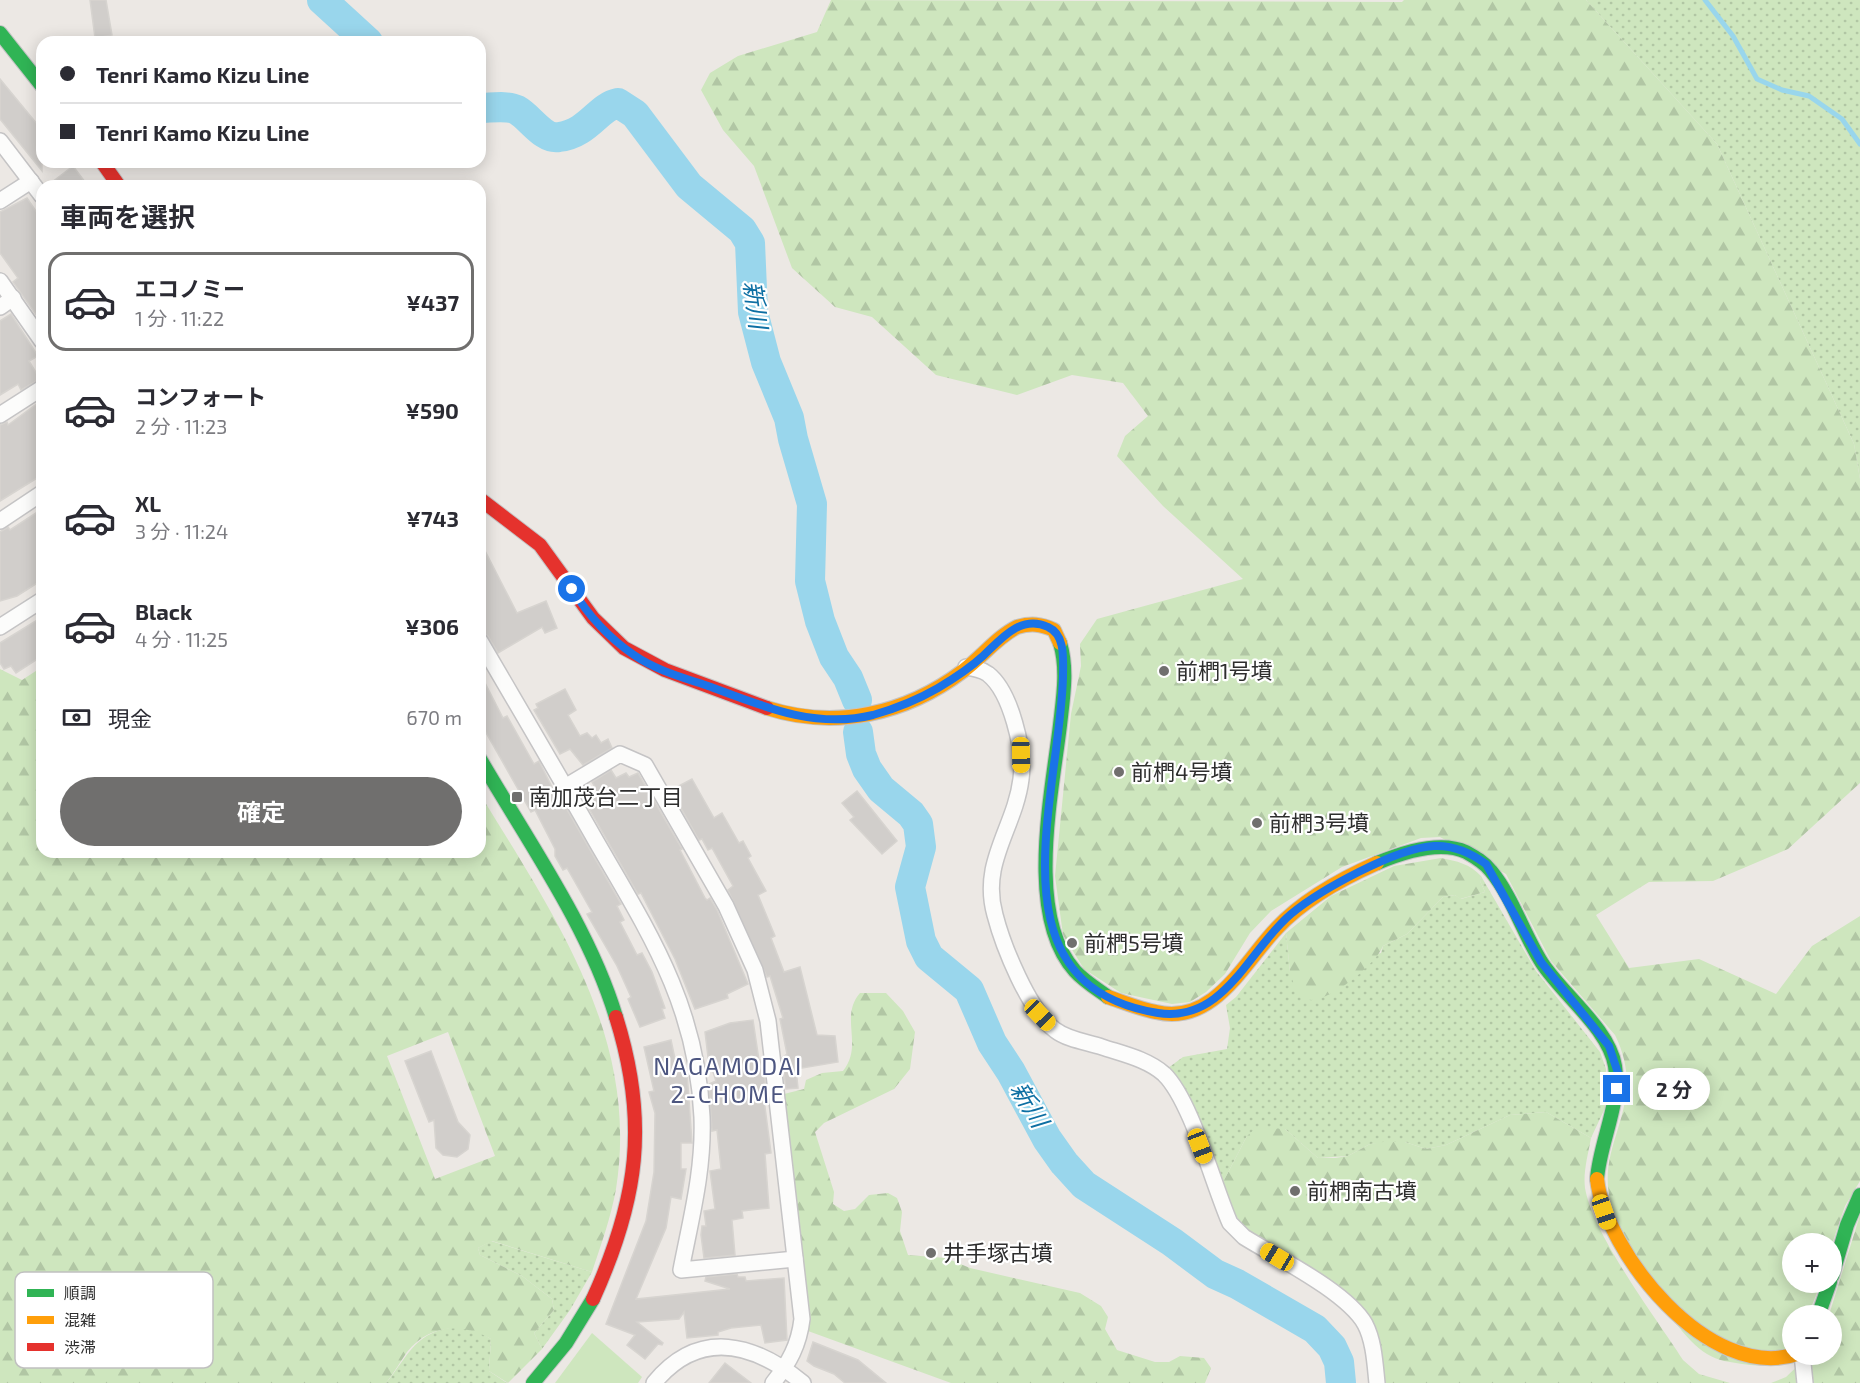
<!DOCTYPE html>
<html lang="ja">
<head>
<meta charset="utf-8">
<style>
  body { margin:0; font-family:"Exo 2","Noto Sans JP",sans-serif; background:#f7f7f7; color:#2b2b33; height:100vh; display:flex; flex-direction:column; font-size:22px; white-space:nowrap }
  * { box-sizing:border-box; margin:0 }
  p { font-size:20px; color:#7c7c81 }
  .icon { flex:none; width:33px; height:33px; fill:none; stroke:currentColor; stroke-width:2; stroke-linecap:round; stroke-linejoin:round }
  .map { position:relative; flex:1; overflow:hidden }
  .drawer { position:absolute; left:36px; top:180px; width:450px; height:678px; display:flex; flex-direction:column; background:#fff; border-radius:18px; box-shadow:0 3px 15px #0003 }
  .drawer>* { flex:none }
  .top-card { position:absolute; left:36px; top:36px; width:450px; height:132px; border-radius:18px; box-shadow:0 3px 15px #0003; display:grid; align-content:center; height:132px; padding:0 24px; background:#fff }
  .buttons { position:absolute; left:1782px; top:1233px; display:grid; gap:12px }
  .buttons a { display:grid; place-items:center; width:60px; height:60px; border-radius:50%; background:#fff; box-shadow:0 3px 15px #0003; font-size:30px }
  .end { position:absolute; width:27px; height:27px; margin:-14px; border:8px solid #1a73e8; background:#fff; box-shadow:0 0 0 3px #fff }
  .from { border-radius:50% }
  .bubble { position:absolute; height:42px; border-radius:21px; background:#fff; box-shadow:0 3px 15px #0003; font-size:20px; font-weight:700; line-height:42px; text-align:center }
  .car { position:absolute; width:18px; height:36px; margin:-18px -9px; border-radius:8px; box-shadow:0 0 4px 2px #0007; background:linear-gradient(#f5c518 24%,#345 0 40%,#f5c518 0 76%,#345 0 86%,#f5c518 0) }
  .top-card b { display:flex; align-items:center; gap:21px; height:57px; font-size:22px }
  .top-card b+b { border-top:2px solid #e1e1e2 }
  .top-card i { width:15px; height:15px; background:#2b2b33 }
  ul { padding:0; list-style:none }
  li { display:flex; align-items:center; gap:18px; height:99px; margin:0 12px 9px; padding:0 12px; border:3px solid transparent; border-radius:18px }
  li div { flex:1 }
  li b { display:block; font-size:22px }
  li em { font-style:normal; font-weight:700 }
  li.current { border-color:#706f6e }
  li>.icon { width:54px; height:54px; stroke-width:1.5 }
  h2 { padding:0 24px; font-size:27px; line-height:72px }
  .pay { display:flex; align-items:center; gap:15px; height:66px; padding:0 24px; font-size:22px }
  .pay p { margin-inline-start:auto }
  .cta { display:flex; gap:12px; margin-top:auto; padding:12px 24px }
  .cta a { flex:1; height:69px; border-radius:36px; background:#706f6e; color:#fff; font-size:24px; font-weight:700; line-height:69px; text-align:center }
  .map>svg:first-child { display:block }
  .grass { fill:url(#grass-dots) }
  .forest { fill:url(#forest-firs); fill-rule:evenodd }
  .park { fill:#cee6be }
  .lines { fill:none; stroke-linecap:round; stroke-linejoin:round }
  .stream { stroke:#99d6ec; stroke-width:5 }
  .river { stroke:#99d6ec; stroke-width:30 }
  .building { fill:#d1cecb; stroke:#d7d4d0; stroke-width:1.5 }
  .street-casing { stroke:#c5c4c5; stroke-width:18 }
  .fast-casing { stroke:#c5c4c5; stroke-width:16 }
  .slow-casing { stroke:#c5c4c5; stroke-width:16 }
  .jam-casing { stroke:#c5c4c5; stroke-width:16 }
  .street { stroke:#fcfcfb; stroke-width:15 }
  .fast { stroke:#30b455; stroke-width:14 }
  .slow { stroke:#ff9f0a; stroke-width:14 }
  .jam { stroke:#e5322d; stroke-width:14 }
  .route { stroke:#1a73e8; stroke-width:8 }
  .poi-dot { fill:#706f6e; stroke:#fff; stroke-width:2 }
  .labels { text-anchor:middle; stroke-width:4.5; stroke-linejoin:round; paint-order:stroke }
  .poi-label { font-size:22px; fill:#2e2e2e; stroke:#fff; text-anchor:start }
  .water-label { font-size:24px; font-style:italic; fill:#0d6fa3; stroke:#fff }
  .neighbourhood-label { font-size:24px; letter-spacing:1.5px; fill:#4d5680; stroke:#fff }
  .key { fill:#fff; stroke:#c0c0c0; stroke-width:1.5 }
  .key-label { font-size:16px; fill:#2e2e2e }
</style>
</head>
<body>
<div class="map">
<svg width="1860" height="1383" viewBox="0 0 1860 1383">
  <defs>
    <pattern id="grass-dots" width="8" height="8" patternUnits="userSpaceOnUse" patternTransform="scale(1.5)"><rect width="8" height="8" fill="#cee6be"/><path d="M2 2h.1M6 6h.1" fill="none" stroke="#b1c6a4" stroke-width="1.8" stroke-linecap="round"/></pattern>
    <pattern id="forest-firs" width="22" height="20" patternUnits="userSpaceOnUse" patternTransform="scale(1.5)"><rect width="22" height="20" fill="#cee6be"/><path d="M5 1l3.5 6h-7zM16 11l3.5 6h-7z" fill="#b1c6a4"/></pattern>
  </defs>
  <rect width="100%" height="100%" fill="#ece8e4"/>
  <!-- grass -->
  <g class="grass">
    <path d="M1586,0H1860V479L1854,444L1717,144Z"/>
    <path d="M1481,876L1536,971L1600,1052L1606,1069L1605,1108L1591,1138L1546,1112L1510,1115L1446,1145L1426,1149L1405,1142L1370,1144L1348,1156L1318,1158L1285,1129L1247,1136L1220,1188L1164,1071L1183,1057L1227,1049L1230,1028L1226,1005L1236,997L1286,933L1290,972L1381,953L1383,946L1407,934L1443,897L1455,895L1461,899L1485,892L1480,881Z"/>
    <path d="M491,1241L592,1272L570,1310L542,1349L534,1333L554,1310L552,1299L522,1276L480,1255L478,1248Z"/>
    <path d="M459,1327L481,1333L491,1339L489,1371L507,1383H386C410,1354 415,1330 459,1327Z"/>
  </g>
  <!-- forest -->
  <g class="forest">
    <path d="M831,0L1402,2L1404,0H1586L1717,144L1854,444L1860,479V783L1788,849L1713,881L1649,882L1596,915L1629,968L1699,959L1776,994L1812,946L1860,916V1181L1845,1206L1832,1244H1792V1282L1821,1283L1808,1315L1792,1316C1792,1341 1794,1351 1768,1363C1759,1367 1752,1365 1742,1364C1730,1362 1718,1361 1707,1354C1673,1334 1621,1242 1611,1203C1594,1142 1650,1106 1615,1035L1551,961L1506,874L1440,837L1421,838L1342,867L1271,911L1250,933L1225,974L1206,992L1190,1002L1172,1004L1121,993L1084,969L1063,935L1055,876L1071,714L1081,666L1080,644L1097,619L1243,579L1163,506L1117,456L1125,436L1148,416L1123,383L1072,375L1017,395L936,375L872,317L835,307L792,268L754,166L723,130L701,90L710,73L738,56L817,32Z"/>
    <path d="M42,667V852H480V794C555,917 640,1038 616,1189C611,1217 601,1245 592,1272L492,1241L478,1248L480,1255L522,1276L552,1299L554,1310L534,1333L542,1349L508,1383L489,1371L491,1339C462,1322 428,1325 407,1352C400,1362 394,1373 386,1383H0V669L22,680ZM448,1032L495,1156L435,1179L387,1056Z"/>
    <path d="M1441,858C1457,861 1470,864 1481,876L1480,881L1485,892L1460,899L1455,895L1443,897L1407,934L1383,946C1376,964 1332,1000 1311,1000C1307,999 1302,997 1297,995L1290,972L1286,933L1331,896L1394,866Z"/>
    <path d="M860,993H886L903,1011L915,1032L910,1069L894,1089L824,1123L815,1132L834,1192L833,1204L844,1211L855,1209L869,1195L888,1193L897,1198L902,1212L900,1231L908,1255L946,1258L970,1268L1080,1293L1101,1306L1108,1317L1105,1329L1117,1350L1155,1362H1169L1180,1356L1204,1358L1211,1368L1205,1383H951L808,1331L784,1094L804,1089L806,1080L822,1073L843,1071C864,1045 839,1017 860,993Z"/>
    <path d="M1546,1112L1591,1138C1588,1155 1583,1172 1585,1188C1593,1235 1656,1318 1683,1360L1699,1374L1730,1383H1382L1373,1330L1245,1231L1220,1188L1247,1136L1257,1127L1285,1129L1318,1158H1335L1348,1156L1370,1144L1383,1142H1405L1426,1149L1446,1145L1510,1115Z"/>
    <path d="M1860,1215V1383H1771L1786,1377L1809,1355L1832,1354V1316L1829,1315Z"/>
  </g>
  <!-- park -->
  <path class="park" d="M592,1333L642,1377L638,1383H555Z"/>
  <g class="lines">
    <!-- stream -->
    <path class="stream" d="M1705,0L1733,36L1757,79L1782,90L1809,96L1842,119L1860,144"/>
    <!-- river -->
    <g class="river">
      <path d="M322,0L368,42"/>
      <path d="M480,108C491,108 507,105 517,110C530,117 543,140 559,137C589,133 598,107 618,103L635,114L689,186L742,230L750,243L753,312L766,362L789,418L793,439L812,504L810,581L820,621L834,657L848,678L857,700"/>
      <path d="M858,732L861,754L867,769L881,789L911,814L918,824L921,847L910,887L921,941L929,957L969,990L992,1043L1011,1072L1047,1139L1064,1163L1084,1185L1172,1242L1215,1274L1237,1284L1315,1329L1332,1347L1339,1362L1341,1383"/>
    </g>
  </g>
  <!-- building -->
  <g class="building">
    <path d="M90,0H106L112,35L95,38Z"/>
    <path d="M0,79L42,130V171L0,119Z"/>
    <path d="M73,166L88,186H47Z"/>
    <path d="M27,198L42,220V323L13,282L18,278L0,253V212Z"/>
    <path d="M11,314L38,356L29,361L40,379L21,390L18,384L0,395V321Z"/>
    <path d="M42,400V475L0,501V425L7,422L8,425Z"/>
    <path d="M42,509V580L17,596L0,601V532L8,527L10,530Z"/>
    <path d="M480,541L517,613L546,601L557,628L545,633L542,627L498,653L488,636L480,631V615L485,613L480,604Z"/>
    <path d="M42,617V656L16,673L11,666L4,669L0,663V643Z"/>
    <path d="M480,673L503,718L507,716L534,764L539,761L563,809L566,808L621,904L617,906L624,920L620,922L637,955L642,953L652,972L665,1008L662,1009L665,1018L640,1027L628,999L631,997L617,966L587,914L592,912L567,868L563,870L555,856V849L535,810L531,812L480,722Z"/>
    <path d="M565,689L576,710L568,715L580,736L587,733L592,738L596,735L601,743L608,739L612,748L583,765L570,749L560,754L534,710L538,708L536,704Z"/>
    <path d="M611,770L616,778L626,773L629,777L638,773L682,849L680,850L705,898L707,900L710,898L717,910L748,984L727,994L728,998L695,1009L675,959L641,893L638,894L583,798L587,796L585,792L595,787L592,782Z"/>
    <path d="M692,779L714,818L722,813L739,843L743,841L751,856L748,858L766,891L758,895L775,936L771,938L784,972L800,967L817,1035L835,1036L838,1062L796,1069L798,1088L786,1089L782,1058L787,1054L780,1019L783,1018L770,976L767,977L728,890L733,886L712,848L708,850L702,839L699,840L671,790Z"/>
    <path d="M857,791L897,841L882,854L850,820L854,817L842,803Z"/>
    <path d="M753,1020L759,1060H763L766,1092H763L771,1153L765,1154L769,1208L742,1211L743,1218L732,1220L735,1255L704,1258L701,1235L702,1226H706L704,1211L715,1209L710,1171L721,1169L717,1130L712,1131L709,1084L716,1081L708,1057L705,1032L730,1023Z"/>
    <path d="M671,1040L678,1073L687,1072L692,1143H681V1169H686L681,1199L671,1197L666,1228L636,1299L730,1289L705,1281L706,1277L737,1274L738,1277H745L746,1281L784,1278L787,1340L765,1343L761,1325L731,1328L718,1332V1335L687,1338L684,1312L679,1319L637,1322L663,1343L662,1345L658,1344L645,1359L627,1345L635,1335L606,1324L646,1221L654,1172L655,1113L649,1092L654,1091L644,1047Z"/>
    <path d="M431,1051L458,1122L470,1135L468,1149L457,1157L443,1155L436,1148L434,1120L429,1122L405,1061Z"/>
    <path d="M813,1342L858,1360L886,1383H845L834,1374L814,1366L807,1361Z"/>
    <path d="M725,1363L751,1383H709Z"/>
  </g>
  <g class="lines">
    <!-- street casing -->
    <g class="street-casing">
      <g id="street">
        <path d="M0,141L42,196"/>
        <path d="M0,201L31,181"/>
        <path d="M0,281L42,341"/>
        <path d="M0,307L13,298"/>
        <path d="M0,415L42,388"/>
        <path d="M0,521L42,493"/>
        <path d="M0,627L42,600"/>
        <path d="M480,641C519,708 558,774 596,841C650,934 697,1006 702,1117C704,1170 691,1218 681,1270L795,1259"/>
        <path d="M966,667C974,668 981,669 988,674C1011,692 1025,751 1021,779C1015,828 980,862 995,915C1003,946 1029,1011 1055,1030C1068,1040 1087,1042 1102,1047C1123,1054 1147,1059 1164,1074C1191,1100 1213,1184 1230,1223L1244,1237C1276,1257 1347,1292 1365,1324C1374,1341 1375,1364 1377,1383"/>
        <path d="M565,787L620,754L645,765L726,906L755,970L768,1021L802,1319C799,1345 789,1363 773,1383"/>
        <path d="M1802,1354L1805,1383"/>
        <path d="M654,1383C700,1327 755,1344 803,1383"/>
      </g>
    </g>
    <!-- fast casing -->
    <g class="fast-casing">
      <g id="fast">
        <path d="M0,33L42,86"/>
        <path d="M1060,643C1068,669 1063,698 1060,725C1052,793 1025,916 1075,971C1084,981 1097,989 1108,997"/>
        <path d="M480,759C527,840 589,927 616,1017"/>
        <path d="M1377,863C1401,853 1440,840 1466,852C1475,857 1484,862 1491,871C1513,898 1523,933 1542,963C1563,995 1609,1029 1615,1066C1621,1104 1600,1141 1597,1179"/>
        <path d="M1832,1276L1847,1225L1860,1195"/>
        <path d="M1818,1316L1830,1282"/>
        <path d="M533,1383L566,1343L593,1299"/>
      </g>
    </g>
    <!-- slow casing -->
    <g class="slow-casing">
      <g id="slow">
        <path d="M767,708C836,730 906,714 963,671C982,657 997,637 1017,627C1031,623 1041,624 1054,630L1060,643"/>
        <path d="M1108,997C1123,1002 1140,1009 1156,1012C1214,1026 1244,962 1277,928C1304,899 1341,879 1377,863"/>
        <path d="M1597,1179C1605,1251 1708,1383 1797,1354"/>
      </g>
    </g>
    <!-- jam casing -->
    <g class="jam-casing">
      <g id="jam">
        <path d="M102,162L119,186"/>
        <path d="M480,499L540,545L593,618L624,648L665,670L767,708"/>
        <path d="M593,1299C638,1200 649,1122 616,1017"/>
      </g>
    </g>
    <!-- street -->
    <use href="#street" class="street"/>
    <!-- fast -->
    <use href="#fast" class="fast"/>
    <!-- slow -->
    <use href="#slow" class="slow"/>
    <!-- jam -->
    <use href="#jam" class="jam"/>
  </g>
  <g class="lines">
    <!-- route -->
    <path class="route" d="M572,589C588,615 609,638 634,655C657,671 685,678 711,687C764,707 816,729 873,715C894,709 919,699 938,688C953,679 971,667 983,656C1001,639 1021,614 1048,627C1066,635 1063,660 1063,677C1060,795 987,986 1158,1013C1225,1023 1248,950 1291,914C1320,890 1396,848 1434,846C1453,845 1471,853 1486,864L1541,962L1609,1046L1618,1073L1617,1089"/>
  </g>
  <!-- markers -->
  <g class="poi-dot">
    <circle cx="1164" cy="671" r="6"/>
    <circle cx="1119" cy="772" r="6"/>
    <rect x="511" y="791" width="12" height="12" rx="3"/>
    <circle cx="1257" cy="823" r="6"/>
    <circle cx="1072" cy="943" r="6"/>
    <circle cx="1295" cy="1191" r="6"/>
    <circle cx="931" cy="1253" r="6"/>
  </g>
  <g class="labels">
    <!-- poi labels -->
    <g class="poi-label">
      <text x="1176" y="679">前椚1号墳</text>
      <text x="1131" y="780">前椚4号墳</text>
      <text x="529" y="805">南加茂台二丁目</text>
      <text x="1269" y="831">前椚3号墳</text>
      <text x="1084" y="951">前椚5号墳</text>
      <text x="1307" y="1199">前椚南古墳</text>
      <text x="943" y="1261">井手塚古墳</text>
    </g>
    <!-- water labels -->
    <g class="water-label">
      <text transform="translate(755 305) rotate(82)" y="8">新川</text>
      <text transform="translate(1029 1105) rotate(59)" y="8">新川</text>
    </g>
    <!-- neighbourhood labels -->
    <g class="neighbourhood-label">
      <text x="728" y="1075">NAGAMODAI<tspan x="728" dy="28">2-CHOME</tspan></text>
    </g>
  </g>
  <!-- legend -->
  <rect x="15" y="1272" width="198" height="96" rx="9" class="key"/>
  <rect x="27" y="1289" width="27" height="8" fill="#30b455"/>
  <rect x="27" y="1316" width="27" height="8" fill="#ff9f0a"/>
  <rect x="27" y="1343" width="27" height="8" fill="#e5322d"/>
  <g class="key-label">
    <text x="64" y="1299">順調</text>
    <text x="64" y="1326">混雑</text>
    <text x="64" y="1353">渋滞</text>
  </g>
</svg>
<div class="buttons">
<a>+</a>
<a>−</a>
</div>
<i class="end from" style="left:572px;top:589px"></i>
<i class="end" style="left:1617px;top:1089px"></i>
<div class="bubble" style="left:1638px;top:1068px;width:72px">2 分</div>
<i class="car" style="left:1021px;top:755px;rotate:179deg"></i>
<i class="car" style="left:1040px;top:1015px;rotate:136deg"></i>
<i class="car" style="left:1200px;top:1146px;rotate:159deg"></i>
<i class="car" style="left:1604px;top:1212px;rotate:161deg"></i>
<i class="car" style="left:1277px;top:1257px;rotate:301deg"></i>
<div class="top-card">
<b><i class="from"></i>Tenri Kamo Kizu Line</b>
<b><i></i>Tenri Kamo Kizu Line</b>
</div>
<section class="drawer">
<h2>車両を選択</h2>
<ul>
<li class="current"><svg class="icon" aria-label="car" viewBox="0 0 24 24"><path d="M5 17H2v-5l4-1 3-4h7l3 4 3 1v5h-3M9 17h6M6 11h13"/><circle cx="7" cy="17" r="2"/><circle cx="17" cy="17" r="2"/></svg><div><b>エコノミー</b><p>1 分 · 11:22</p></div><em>¥437</em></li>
<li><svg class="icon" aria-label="car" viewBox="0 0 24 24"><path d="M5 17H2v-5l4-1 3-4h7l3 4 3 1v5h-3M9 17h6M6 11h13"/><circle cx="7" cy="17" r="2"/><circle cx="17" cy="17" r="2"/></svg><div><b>コンフォート</b><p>2 分 · 11:23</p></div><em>¥590</em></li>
<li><svg class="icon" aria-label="car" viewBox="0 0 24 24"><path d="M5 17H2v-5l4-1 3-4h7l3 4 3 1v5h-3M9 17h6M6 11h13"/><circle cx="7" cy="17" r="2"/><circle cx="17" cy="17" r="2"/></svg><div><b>XL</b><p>3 分 · 11:24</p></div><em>¥743</em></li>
<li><svg class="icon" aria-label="car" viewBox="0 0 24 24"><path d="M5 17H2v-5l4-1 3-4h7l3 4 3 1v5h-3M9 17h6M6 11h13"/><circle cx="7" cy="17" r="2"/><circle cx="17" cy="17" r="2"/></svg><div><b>Black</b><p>4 分 · 11:25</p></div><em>¥306</em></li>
</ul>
<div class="pay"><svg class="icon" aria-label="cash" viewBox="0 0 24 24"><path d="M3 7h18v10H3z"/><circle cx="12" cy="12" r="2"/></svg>現金<p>670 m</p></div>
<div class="cta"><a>確定</a></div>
</section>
</div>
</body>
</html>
